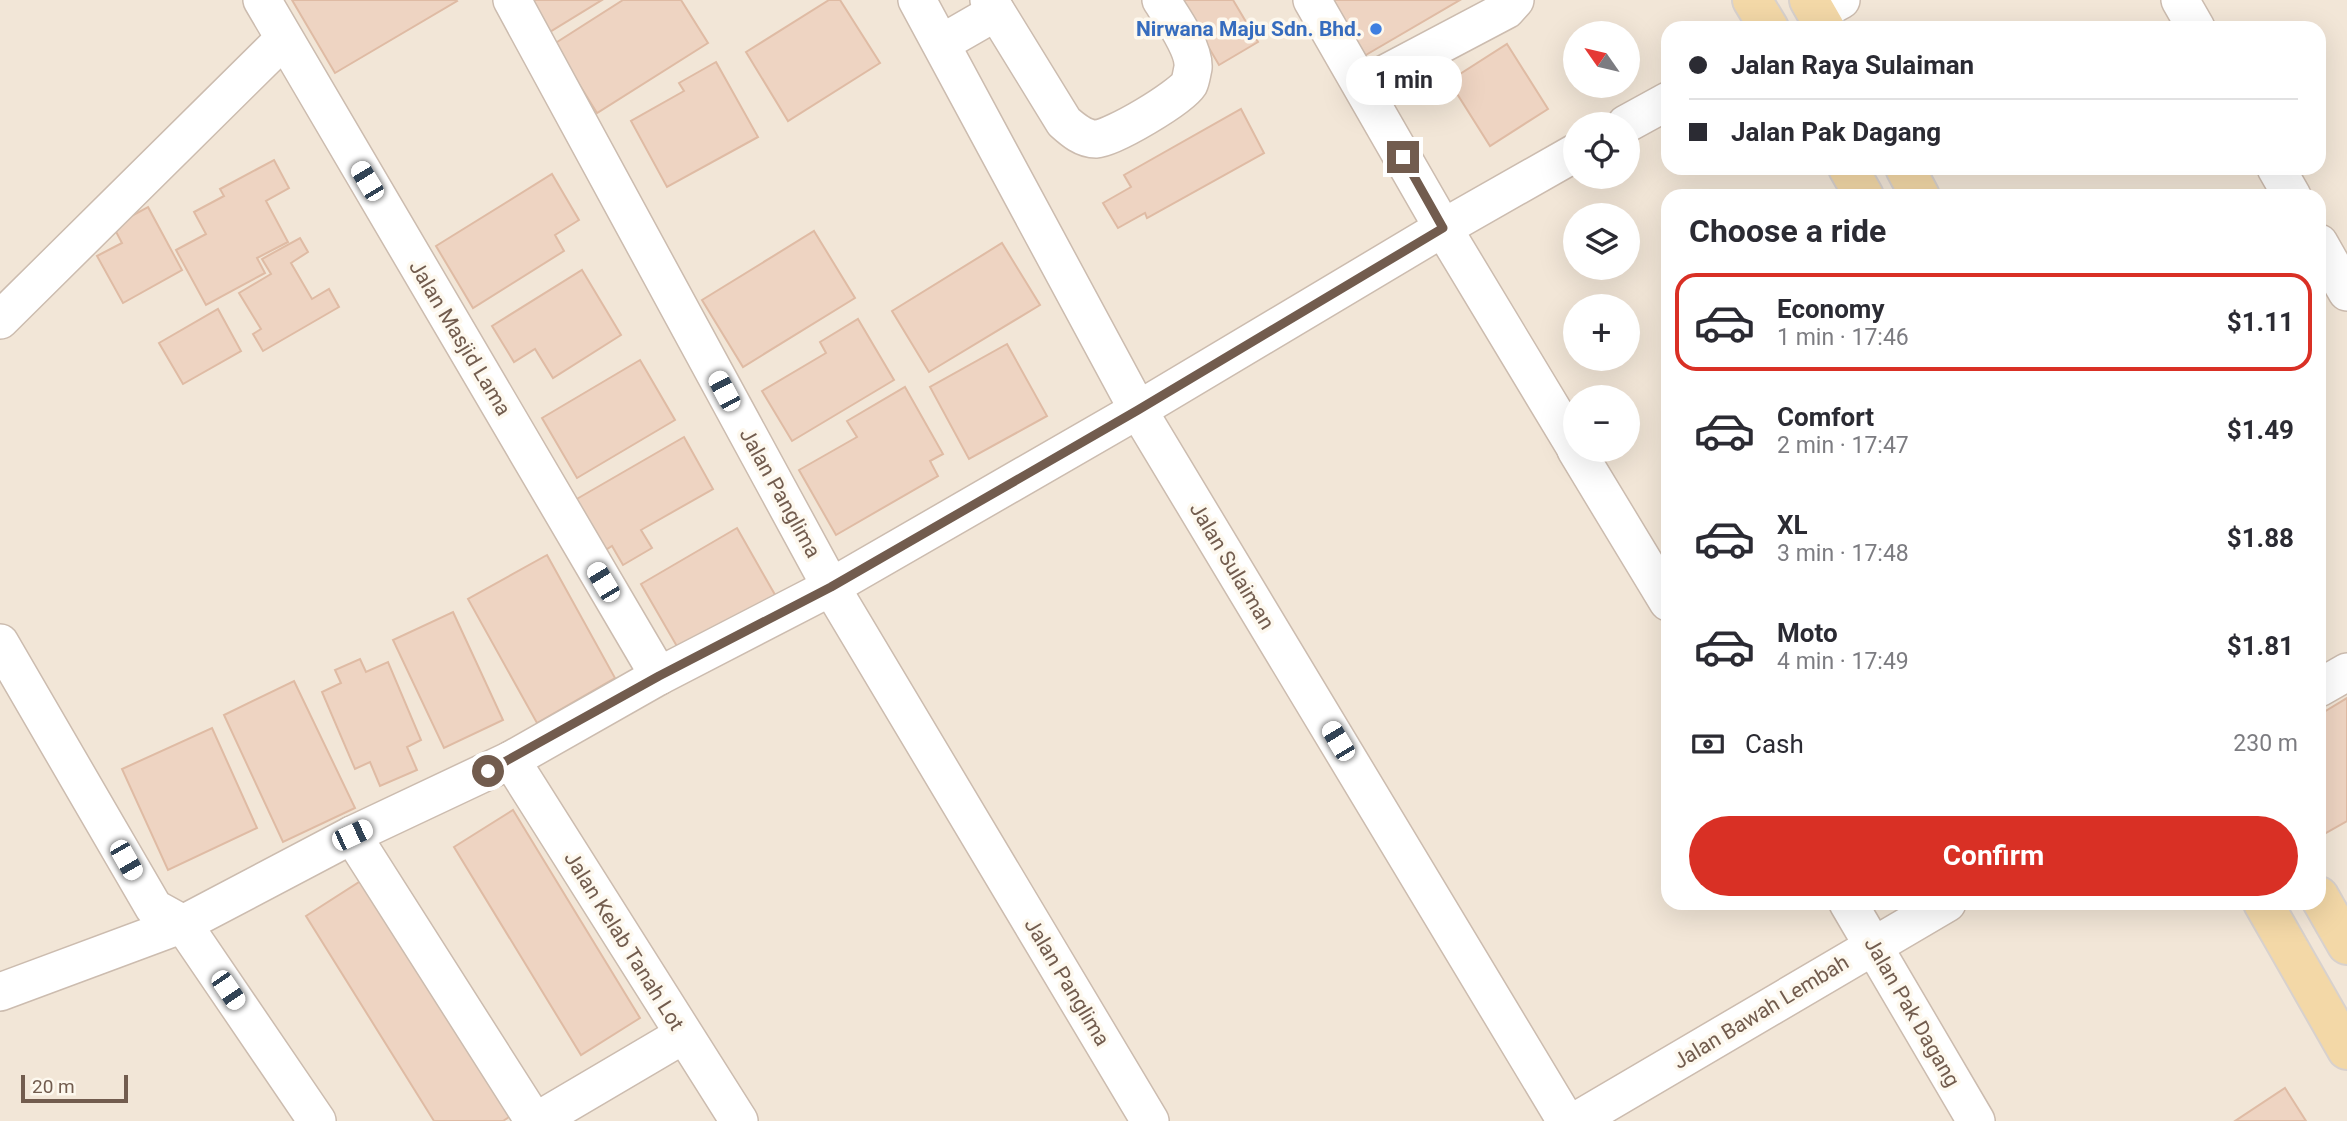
<!DOCTYPE html>
<html lang="en">
<head>
<meta charset="utf-8">
<style>
  body { margin:0; font-family:Roboto,sans-serif; background:#f2f2f3; color:#2b2b33; height:100vh; display:flex; flex-direction:column; font-size:26px; white-space:nowrap }
  * { box-sizing:border-box; margin:0 }
  p { font-size:23px; color:#7c7c81 }
  .icon { flex:none; width:38px; height:38px; fill:none; stroke:currentColor; stroke-width:2; stroke-linecap:round; stroke-linejoin:round }
  .map { position:relative; flex:1; overflow:hidden }
  .details { position:absolute; left:1661px; top:189px; width:665px; height:721px; display:flex; flex-direction:column; background:#fff; border-radius:21px; box-shadow:0 7px 28px #0002 }
  .details>* { flex:none }
  .top-card { position:absolute; left:1661px; top:21px; width:665px; height:154px; border-radius:21px; box-shadow:0 7px 28px #0002; display:grid; align-content:center; height:154px; padding:0 28px; background:#fff }
  .needle { width:46px; rotate:304deg }
  .controls { position:absolute; left:1563px; top:21px; display:grid; gap:14px }
  .controls a { display:grid; place-items:center; width:77px; height:77px; border-radius:50%; background:#fff; box-shadow:0 7px 28px #0002; font-size:35px }
  .scale { position:absolute; left:21px; bottom:18px; width:107px; box-sizing:border-box; padding-left:7px; border:4px solid #725c4e; border-top:0; font-size:19px; line-height:24px; white-space:nowrap; color:#725c4e; -webkit-text-stroke:5px #fdf8ee; paint-order:stroke }
  .end { position:absolute; width:32px; height:32px; margin:-16px; border:9px solid #725c4e; background:#fff; box-shadow:0 0 0 4px #fff }
  .from { border-radius:50% }
  .bubble { position:absolute; height:49px; border-radius:24px; background:#fff; box-shadow:0 7px 28px #0002; font-size:23px; font-weight:700; line-height:49px; text-align:center }
  .car { position:absolute; width:21px; height:42px; margin:-21px -10px; border-radius:9px; box-shadow:0 0 5px 2px #0007; background:linear-gradient(#fff 24%,#345 0 40%,#fff 0 76%,#345 0 86%,#fff 0) }
  .top-card b { display:flex; align-items:center; gap:24px; height:66px; font-size:26px }
  .top-card b+b { border-top:2px solid #e1e1e2 }
  .top-card i { width:18px; height:18px; background:#2b2b33 }
  ul { padding:0; list-style:none }
  li { display:flex; align-items:center; gap:21px; height:98px; margin:0 14px 10px; padding:0 14px; border:4px solid transparent; border-radius:21px }
  li div { flex:1 }
  li b { display:block; font-size:26px }
  li em { font-style:normal; font-weight:700 }
  li.on { border-color:#d93025 }
  li>.icon { width:63px; height:63px; stroke-width:1.5 }
  h2 { padding:0 28px; font-size:32px; line-height:84px }
  .pay { display:flex; align-items:center; gap:18px; height:77px; padding:0 28px; font-size:26px }
  .pay p { margin-inline-start:auto }
  .action { display:flex; gap:14px; margin-top:auto; padding:14px 28px }
  .action a { flex:1; height:80px; border-radius:42px; background:#d93025; color:#fff; font-size:28px; font-weight:700; line-height:80px; text-align:center }
  .map>svg:first-child { display:block }
  .residential { fill:#f2e6d7; fill-rule:evenodd }
  .building { fill:#eed4c2; stroke:#dfbba4; stroke-width:2 }
  .lines { fill:none; stroke-linecap:round; stroke-linejoin:round }
  .minor-casing { stroke:#ccbcaf; stroke-width:40 }
  .major-casing { stroke:#d8d1cd; stroke-width:42 }
  .minor { stroke:#fff; stroke-width:37 }
  .major { stroke:#f3d8a7; stroke-width:38 }
  .route { stroke:#725c4e; stroke-width:9 }
  .shop-dot { fill:#3f7fe0; stroke:#fdf8ee; stroke-width:2.5 }
  .labels { text-anchor:middle; stroke-width:7; stroke-linejoin:round; paint-order:stroke }
  .shop-label { font-size:21px; font-weight:bold; fill:#366cbe; stroke:#fdf8ee; text-anchor:end }
  .street-label { font-size:21px; fill:#725c4e; stroke:#fdf8ee }
</style>
</head>
<body>
<div class="map">
<svg width="2347" height="1121" viewBox="0 0 2347 1121">
  <rect width="100%" height="100%" fill="#fbf4e8"/>
  <!-- residential -->
  <path class="residential" d="M0,0H2347V1121H0ZM1668,28H2319V168H1668ZM1575,33H1628V86H1575ZM1575,124H1628V177H1575ZM1668,196H2319V903H1668ZM1575,215H1628V268H1575ZM1575,306H1628V359H1575ZM1575,397H1628V450H1575Z"/>
  <!-- building -->
  <g class="building">
    <path d="M292,0H456L457,1L335,73Z"/>
    <path d="M528,0H602L548,33Z"/>
    <path d="M623,0H681L708,43L597,113L554,44Z"/>
    <path d="M829,0H840L880,63L788,121L746,52Z"/>
    <path d="M1170,0H1233L1258,42L1219,65L1199,31Z"/>
    <path d="M1325,0H1460L1359,59Z"/>
    <path d="M1507,44L1548,109L1490,146L1449,81Z"/>
    <path d="M716,62L758,137L667,187L631,121L684,91L679,83Z"/>
    <path d="M1241,109L1264,153L1147,218L1145,213L1118,228L1103,203L1131,187L1124,175Z"/>
    <path d="M274,160L289,188L266,201L288,242L257,258L265,273L206,305L176,250L206,234L194,212L224,196L220,189Z"/>
    <path d="M552,174L579,220L555,235L564,251L473,308L436,246Z"/>
    <path d="M148,207L182,270L123,303L97,256L122,243L113,226Z"/>
    <path d="M814,231L855,298L743,367L702,300Z"/>
    <path d="M300,238L308,252L291,263L312,299L329,289L339,307L263,351L253,334L261,329L239,293L271,274L262,259Z"/>
    <path d="M1002,243L1040,305L929,372L892,311Z"/>
    <path d="M582,270L621,335L553,378L535,349L514,362L492,326Z"/>
    <path d="M218,309L241,351L183,384L159,343Z"/>
    <path d="M858,319L894,380L792,441L762,391L826,353L820,342Z"/>
    <path d="M1007,344L1047,416L969,459L930,387Z"/>
    <path d="M640,360L675,420L577,478L542,418Z"/>
    <path d="M905,387L943,454L930,461L938,476L836,535L799,470L857,437L847,421Z"/>
    <path d="M684,437L713,489L641,530L652,548L623,565L612,546L604,551L575,500Z"/>
    <path d="M737,528L778,600L682,655L641,584Z"/>
    <path d="M547,555L615,678L537,723L468,599Z"/>
    <path d="M453,612L503,720L444,748L393,640Z"/>
    <path d="M360,659L366,672L388,662L421,740L407,747L417,770L380,786L370,762L355,769L322,692L341,683L335,670Z"/>
    <path d="M294,681L355,808L283,842L224,715Z"/>
    <path d="M2347,698V821L2324,834L2319,824V715Z"/>
    <path d="M212,728L257,828L168,870L122,769Z"/>
    <path d="M513,810L640,1018L581,1055L454,847Z"/>
    <path d="M367,877L515,1113L503,1121H434L306,916Z"/>
    <path d="M2285,1088L2306,1121H2235Z"/>
  </g>
  <g class="lines">
    <!-- minor casing -->
    <g class="minor-casing">
      <g id="minor">
        <path d="M262,0L659,676"/>
        <path d="M512,0L831,587L1150,1121"/>
        <path d="M917,0L1138,410L1566,1121"/>
        <path d="M989,0L1064,122C1073,130 1083,139 1096,139C1113,138 1180,98 1189,84C1191,80 1192,72 1193,68C1195,49 1171,16 1161,0"/>
        <path d="M1312,0L1443,228L1575,447"/>
        <path d="M2180,0L2196,28"/>
        <path d="M1817,13L1841,0"/>
        <path d="M942,43L996,12"/>
        <path d="M1362,86L1506,10L1515,0"/>
        <path d="M1626,124L1668,101"/>
        <path d="M2276,168L2292,196"/>
        <path d="M2319,243L2347,292"/>
        <path d="M0,320L284,39"/>
        <path d="M1576,450L1668,602"/>
        <path d="M0,643L154,908L183,924L317,1121"/>
        <path d="M2319,688L2347,672"/>
        <path d="M511,760L739,1121"/>
        <path d="M352,835L534,1121"/>
        <path d="M1848,903L1976,1121"/>
        <path d="M0,992L183,924L352,835L511,760L659,676L831,587L1138,410L1443,228L1575,153"/>
        <path d="M537,1121L683,1035"/>
        <path d="M1576,1121L1947,903"/>
      </g>
    </g>
    <!-- major casing -->
    <g class="major-casing">
      <g id="major">
        <path d="M1752,0L1769,28"/>
        <path d="M1809,0L1825,28"/>
        <path d="M1848,168L1864,196"/>
        <path d="M1905,168L1920,196"/>
        <path d="M2319,896L2347,945"/>
        <path d="M2263,903L2347,1050"/>
      </g>
    </g>
    <!-- minor -->
    <use href="#minor" class="minor"/>
    <!-- major -->
    <use href="#major" class="major"/>
  </g>
  <g class="lines">
    <!-- route -->
    <path class="route" d="M488,771L659,676L831,587L1138,410L1443,228L1403,157"/>
  </g>
  <!-- markers -->
  <circle class="shop-dot" cx="1376" cy="29" r="7"/>
  <g class="labels">
    <!-- shop labels -->
    <g class="shop-label">
      <text x="1362" y="36">Nirwana Maju Sdn. Bhd.</text>
    </g>
    <!-- street labels -->
    <g class="street-label">
      <text transform="translate(460 338) rotate(59)" y="7">Jalan Masjid Lama</text>
      <text transform="translate(780 493) rotate(61)" y="7">Jalan Panglima</text>
      <text transform="translate(1232 566) rotate(59)" y="7">Jalan Sulaiman</text>
      <text transform="translate(624 941) rotate(58)" y="7">Jalan Kelab Tanah Lot</text>
      <text transform="translate(1067 982) rotate(59)" y="7">Jalan Panglima</text>
      <text transform="translate(1761 1012) rotate(-31)" y="7">Jalan Bawah Lembah</text>
      <text transform="translate(1912 1012) rotate(60)" y="7">Jalan Pak Dagang</text>
    </g>
  </g>
</svg>
<div class="controls">
<a><svg class="needle" viewBox="-14 -14 28 28"><path d="M0-13l5 13h-10z" fill="#e53935"/><path d="M0 13l5-13h-10z" fill="#7c7c81"/></svg></a>
<a><svg class="icon" aria-label="locate" viewBox="0 0 24 24"><circle cx="12" cy="12" r="6"/><path d="M12 2v4M12 18v4M2 12h4M18 12h4"/></svg></a>
<a><svg class="icon" aria-label="layers" viewBox="0 0 24 24"><path d="M12 4l9 5-9 5-9-5zM3 14l9 5 9-5"/></svg></a>
<a>+</a>
<a>−</a>
</div>
<div class="scale">20 m</div>
<i class="end from" style="left:488px;top:771px"></i>
<i class="end" style="left:1403px;top:157px"></i>
<div class="bubble" style="left:1346px;top:56px;width:116px">1 min</div>
<i class="car" style="left:367px;top:181px;rotate:329deg"></i>
<i class="car" style="left:724px;top:391px;rotate:332deg"></i>
<i class="car" style="left:603px;top:582px;rotate:329deg"></i>
<i class="car" style="left:1338px;top:741px;rotate:329deg"></i>
<i class="car" style="left:352px;top:835px;rotate:65deg"></i>
<i class="car" style="left:126px;top:860px;rotate:150deg"></i>
<i class="car" style="left:228px;top:990px;rotate:146deg"></i>
<div class="top-card">
<b><i class="from"></i>Jalan Raya Sulaiman</b>
<b><i></i>Jalan Pak Dagang</b>
</div>
<section class="details">
<h2>Choose a ride</h2>
<ul>
<li class="on"><svg class="icon" aria-label="car" viewBox="0 0 24 24"><path d="M5 17H2v-5l4-1 3-4h7l3 4 3 1v5h-3M9 17h6M6 11h13"/><circle cx="7" cy="17" r="2"/><circle cx="17" cy="17" r="2"/></svg><div><b>Economy</b><p>1 min · 17:46</p></div><em>$1.11</em></li>
<li><svg class="icon" aria-label="car" viewBox="0 0 24 24"><path d="M5 17H2v-5l4-1 3-4h7l3 4 3 1v5h-3M9 17h6M6 11h13"/><circle cx="7" cy="17" r="2"/><circle cx="17" cy="17" r="2"/></svg><div><b>Comfort</b><p>2 min · 17:47</p></div><em>$1.49</em></li>
<li><svg class="icon" aria-label="car" viewBox="0 0 24 24"><path d="M5 17H2v-5l4-1 3-4h7l3 4 3 1v5h-3M9 17h6M6 11h13"/><circle cx="7" cy="17" r="2"/><circle cx="17" cy="17" r="2"/></svg><div><b>XL</b><p>3 min · 17:48</p></div><em>$1.88</em></li>
<li><svg class="icon" aria-label="car" viewBox="0 0 24 24"><path d="M5 17H2v-5l4-1 3-4h7l3 4 3 1v5h-3M9 17h6M6 11h13"/><circle cx="7" cy="17" r="2"/><circle cx="17" cy="17" r="2"/></svg><div><b>Moto</b><p>4 min · 17:49</p></div><em>$1.81</em></li>
</ul>
<div class="pay"><svg class="icon" aria-label="cash" viewBox="0 0 24 24"><path d="M3 7h18v10H3z"/><circle cx="12" cy="12" r="2"/></svg>Cash<p>230 m</p></div>
<div class="action"><a>Confirm</a></div>
</section>
</div>
</body>
</html>
